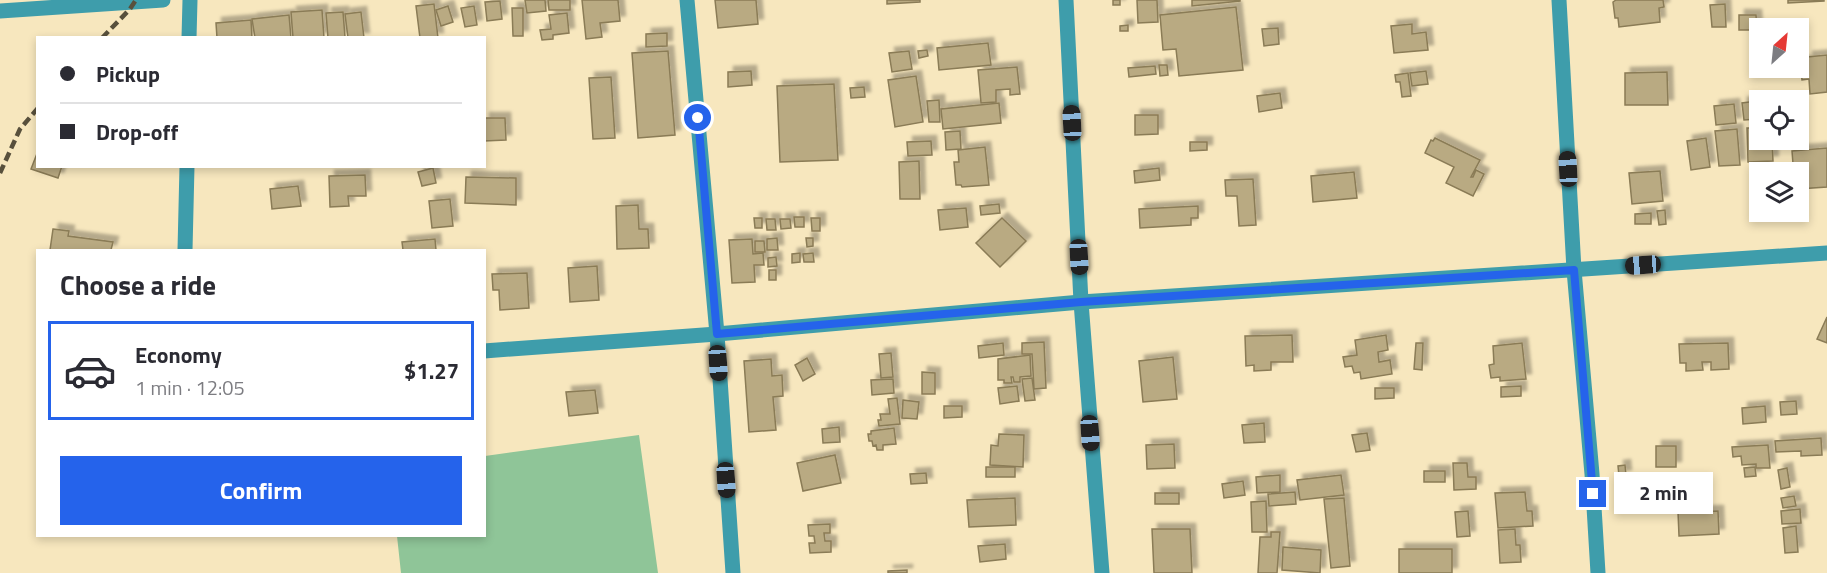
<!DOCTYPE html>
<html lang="en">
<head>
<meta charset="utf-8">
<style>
  body { margin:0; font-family:"Titillium Web",sans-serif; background:#f2f2f3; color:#2b2b33; height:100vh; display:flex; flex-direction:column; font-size:22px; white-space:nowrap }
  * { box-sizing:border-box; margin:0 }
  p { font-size:20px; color:#7c7c81 }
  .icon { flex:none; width:33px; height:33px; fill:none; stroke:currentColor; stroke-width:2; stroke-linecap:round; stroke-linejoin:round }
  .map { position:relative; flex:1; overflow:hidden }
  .details { position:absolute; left:36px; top:249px; width:450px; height:288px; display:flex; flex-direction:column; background:#fff; border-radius:0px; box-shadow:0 3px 9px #0003 }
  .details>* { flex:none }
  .banner { position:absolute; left:36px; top:36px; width:450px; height:132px; border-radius:0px; box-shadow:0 3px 9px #0003; display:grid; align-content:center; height:132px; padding:0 24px; background:#fff }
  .needle { width:39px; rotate:27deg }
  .buttons { position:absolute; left:1749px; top:18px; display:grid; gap:12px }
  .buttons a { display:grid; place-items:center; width:60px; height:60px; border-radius:0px; background:#fff; box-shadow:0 3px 9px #0003; font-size:30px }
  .end { position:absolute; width:27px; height:27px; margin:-14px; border:8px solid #2563eb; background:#fff; box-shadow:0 0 0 3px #fff }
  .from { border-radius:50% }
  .bubble { position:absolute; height:42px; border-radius:0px; background:#fff; box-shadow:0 3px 9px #0003; font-size:20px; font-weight:700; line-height:42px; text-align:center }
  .car { position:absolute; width:18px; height:36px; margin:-18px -9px; border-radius:8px; box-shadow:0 0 4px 2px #0007; background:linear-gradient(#222 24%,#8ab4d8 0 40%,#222 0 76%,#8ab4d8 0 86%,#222 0) }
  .banner b { display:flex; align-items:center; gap:21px; height:57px; font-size:22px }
  .banner b+b { border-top:2px solid #e1e1e2 }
  .banner i { width:15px; height:15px; background:#2b2b33 }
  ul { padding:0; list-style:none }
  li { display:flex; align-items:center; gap:18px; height:99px; margin:0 12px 9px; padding:0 12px; border:3px solid transparent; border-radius:0px }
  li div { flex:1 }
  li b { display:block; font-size:22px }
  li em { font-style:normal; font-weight:700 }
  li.selected { border-color:#2563eb }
  li>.icon { width:54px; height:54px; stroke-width:1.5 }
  h2 { padding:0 24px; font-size:27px; line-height:72px }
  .action { display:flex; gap:12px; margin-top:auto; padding:12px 24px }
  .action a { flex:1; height:69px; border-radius:0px; background:#2563eb; color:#fff; font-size:24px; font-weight:700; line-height:69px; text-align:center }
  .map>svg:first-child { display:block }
  .green { fill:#8fc598 }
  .building { fill:#b9aa82; stroke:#8a7b56; stroke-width:1.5; filter:url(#shadow) }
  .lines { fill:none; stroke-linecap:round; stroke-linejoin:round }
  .minor { stroke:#3e9dab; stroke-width:15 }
  .rail { stroke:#58503c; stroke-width:4.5; stroke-dasharray:9 4.5; stroke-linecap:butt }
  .route { stroke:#2563eb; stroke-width:8 }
</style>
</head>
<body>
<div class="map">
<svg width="1827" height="573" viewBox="0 0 1827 573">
  <defs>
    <filter id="shadow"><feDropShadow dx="5.5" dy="-5.5" stdDeviation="1.5" flood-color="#0004"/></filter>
  </defs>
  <rect width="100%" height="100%" fill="#f7e7be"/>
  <!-- green -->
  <path class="green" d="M639,435L658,573H401L397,536H484L485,456Z"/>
  <!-- building -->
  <g class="building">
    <path d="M525,0H545L546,11L527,13Z"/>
    <path d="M548,0H570V10H549Z"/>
    <path d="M582,0H618L620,21L600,23L602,37L586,39Z"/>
    <path d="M715,0H756L758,24L718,28Z"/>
    <path d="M887,0H920V2L887,4Z"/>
    <rect x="1113" y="0" width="7" height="5"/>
    <path d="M1137,0H1157L1158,22L1138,23Z"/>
    <path d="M1192,0H1240V1L1192,6Z"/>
    <path d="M1616,0H1663L1664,7L1659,8L1660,22L1619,27L1618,18H1615L1613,2Z"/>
    <path d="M1788,0H1824V1L1788,3Z"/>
    <path d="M500,1L502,19L487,21L485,2Z"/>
    <path d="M434,4L438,38H420L416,6Z"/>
    <path d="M1725,4L1726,27H1712L1710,5Z"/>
    <path d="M448,6L453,22L441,26L436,10Z"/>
    <path d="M474,6L477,25L465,27L461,8Z"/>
    <path d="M1236,7L1243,70L1179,76L1176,49L1163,50L1160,15Z"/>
    <path d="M512,8H523V36H513Z"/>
    <path d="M322,10L324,38H293L291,12Z"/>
    <path d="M343,12L345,37L328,38L326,13Z"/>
    <path d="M361,12L364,38H348L345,14Z"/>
    <path d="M567,13L569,33L553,35V39L542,40L540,30L551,29L549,15Z"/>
    <path d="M289,15L291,38H255L252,19Z"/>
    <path d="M1739,15H1756L1757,30H1739Z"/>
    <path d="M251,20L252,38H217L216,23Z"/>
    <path d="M1412,24V34L1426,32L1428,50L1394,53L1391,26Z"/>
    <path d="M1128,25V31H1120V26Z"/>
    <path d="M1278,28L1279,44L1264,46L1262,29Z"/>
    <path d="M667,33V46L646,47V34Z"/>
    <path d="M988,43L991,65L939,70L937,48Z"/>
    <path d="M927,50L928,56L919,58L918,51Z"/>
    <path d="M668,51L675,135L638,138L632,53Z"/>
    <path d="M909,51L912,69L892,72L889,53Z"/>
    <path d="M1827,55V92L1810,94L1809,79L1802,80L1800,62L1808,61L1807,57Z"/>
    <path d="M1159,65H1167L1168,75L1160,76Z"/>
    <path d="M1155,66L1156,74L1129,77L1128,68Z"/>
    <path d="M1017,67L1020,94L1010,95V89L996,90V102L981,103L978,70Z"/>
    <path d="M751,71L752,85L728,87V72Z"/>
    <path d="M1426,71L1428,84L1412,86L1410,73Z"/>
    <path d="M1667,72L1668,105H1625V73Z"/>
    <path d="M1408,73L1411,96L1402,97L1400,82H1396L1395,75Z"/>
    <path d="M916,76L923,122L895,127L888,80Z"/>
    <path d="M611,77L615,138L593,139L589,78Z"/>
    <path d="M834,84L838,160L780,162L777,86Z"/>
    <path d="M864,87L865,97L851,98L850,88Z"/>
    <path d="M1280,93L1282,108L1259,112L1257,96Z"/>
    <path d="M939,100L940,122H929L927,101Z"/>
    <path d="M1756,101L1758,119L1744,120L1742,103Z"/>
    <path d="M999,103L1001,123L943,129L941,109Z"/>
    <path d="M1734,104L1736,123L1716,125L1714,106Z"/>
    <path d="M1135,115H1158V134L1135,135Z"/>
    <path d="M484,118H505L506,140L484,141Z"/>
    <path d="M1747,128H1760V140H1772L1773,161L1748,162Z"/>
    <path d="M1737,129L1740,165L1719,166L1715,131Z"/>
    <path d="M960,131L961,149L946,150L945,132Z"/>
    <path d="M1435,138L1480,160L1471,177H1473L1476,170L1484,174L1473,196L1446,183L1454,167L1425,153L1431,140L1433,141Z"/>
    <path d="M1706,138L1710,167L1691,170L1687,141Z"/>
    <path d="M931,141L932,155L908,156L907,142Z"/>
    <path d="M1190,142H1207V150L1190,151Z"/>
    <path d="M985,147L989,185L962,187L961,185H956L954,162H959L958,150Z"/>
    <path d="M1827,148V187L1798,189V172H1794V171L1807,170L1806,163L1793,164L1792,151Z"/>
    <path d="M38,151V166H62L58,178L31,169Z"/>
    <path d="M919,161L920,199H900L899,162Z"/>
    <path d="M433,168L436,183L422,186L418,172Z"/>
    <path d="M1159,168L1160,180L1135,183L1134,171Z"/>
    <path d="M1660,171L1663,201L1632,204L1629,173Z"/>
    <path d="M1354,172L1357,198L1313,202L1311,176Z"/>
    <path d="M365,175L366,196H348L349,206L330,207L329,176Z"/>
    <path d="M466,177L516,178V205L465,203Z"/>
    <path d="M1253,179L1256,225L1239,226L1237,196H1226L1225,180Z"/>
    <path d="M298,186L301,206L272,209L270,189Z"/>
    <path d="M450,199L453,226L432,228L429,201Z"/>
    <path d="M999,204L1000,213L981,215L980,206Z"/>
    <path d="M638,205L639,229H648L649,248L617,249L616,206Z"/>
    <path d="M1198,206V218H1191V225L1140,228L1139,209Z"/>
    <path d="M966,208L968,227L940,230L938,210Z"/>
    <path d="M1665,210L1666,224L1659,225L1657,211Z"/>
    <path d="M1651,213V224H1635V214Z"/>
    <path d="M794,217H804V227H795Z"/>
    <path d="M754,218H762V228H755Z"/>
    <path d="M811,218H820V231H812Z"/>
    <path d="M1002,218L1026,241L1000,267L976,243Z"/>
    <path d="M766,219H775L776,230H767Z"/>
    <path d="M780,219H790L791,228L781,229Z"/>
    <path d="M53,229L69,231L68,236L113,242L111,250H50Z"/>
    <path d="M777,238L778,250H767V239Z"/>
    <path d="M806,238H813V246L807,247Z"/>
    <path d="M435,239L436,250H403L402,242Z"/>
    <path d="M752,239L753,254L763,253L764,265H754L755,282L732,283L729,240Z"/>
    <path d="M755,241H764L765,252H755Z"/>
    <path d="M800,253V262L792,263V254Z"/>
    <path d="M813,253L814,262H804L803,254Z"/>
    <path d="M776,257L777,266L768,267V258Z"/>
    <path d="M597,266L599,300L570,302L568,268Z"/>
    <rect x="769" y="270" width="7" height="10"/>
    <path d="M527,273L529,308L500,310L499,290H493L492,274Z"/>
    <path d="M1827,317V343L1817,339Z"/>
    <path d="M1292,335L1293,362H1271V370L1254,371V365L1246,366L1245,336Z"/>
    <path d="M1386,335L1388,350L1378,352L1379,362L1390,360L1392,374L1361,379L1360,372L1354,373L1352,366L1345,367L1343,357L1357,355L1355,340Z"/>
    <path d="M1044,342L1046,388L1034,389L1032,354H1022V343Z"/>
    <path d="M1003,343L1004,355L979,358L978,346Z"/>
    <path d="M1416,343H1423L1422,370L1414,369Z"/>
    <path d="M1522,343L1526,379L1500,381V377L1491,378L1489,365L1494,364L1493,346Z"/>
    <path d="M1728,343L1729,369L1711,370V362H1702L1703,370L1686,371V363H1680L1679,344Z"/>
    <path d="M891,353L893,377L881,378L879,354Z"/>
    <path d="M1030,355L1031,376L1020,377V382H1014L1013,377H1011L1012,383H1004V380H998V359Z"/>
    <path d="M1173,357L1177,399L1143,402L1139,361Z"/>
    <path d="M807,358L815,374L803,381L795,365Z"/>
    <path d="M771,359L772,376L782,375L783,396L773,397L776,430L749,432L744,361Z"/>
    <path d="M922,372L935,373V394H922Z"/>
    <path d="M1032,378L1035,400L1025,401L1022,379Z"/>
    <path d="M893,379L894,393L872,395L871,380Z"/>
    <path d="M1017,386L1019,401L1000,404L998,388Z"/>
    <path d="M1521,386V396L1501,397V387Z"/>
    <path d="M1375,388H1394V398L1375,399Z"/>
    <path d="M595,390L598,413L569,416L566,392Z"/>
    <path d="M897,398L900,424L879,426L878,420H881L880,414H890L888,399Z"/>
    <path d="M903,400L919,402L917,419L902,418Z"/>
    <path d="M1796,401L1797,414L1781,415L1780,402Z"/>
    <path d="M944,406H962V417L944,418Z"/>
    <path d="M1765,406L1766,422L1743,424L1742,408Z"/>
    <path d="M1264,423L1265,442L1244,443L1242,425Z"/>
    <path d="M839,427L840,442L823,443L822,429Z"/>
    <path d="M894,428L896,444L883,445V450H877L876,445L873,446L872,441H869L868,434H871V431Z"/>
    <path d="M1367,433L1370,450L1356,452L1352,435Z"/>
    <path d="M999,434L1024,435L1023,467L990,465L991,445L998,446Z"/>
    <path d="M1821,438L1822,455L1801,456V451L1776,452L1775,441Z"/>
    <path d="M1174,444L1175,468L1147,469L1146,445Z"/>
    <path d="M1768,445L1770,468H1756V464L1742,465L1741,456L1733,457L1732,447Z"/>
    <rect x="1656" y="446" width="20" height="21"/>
    <path d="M835,455L841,483L803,491L797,463Z"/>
    <path d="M1453,463H1467L1468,477H1476V489L1454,490Z"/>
    <path d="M1625,465L1626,475L1619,476L1618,466Z"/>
    <rect x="986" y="467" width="29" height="10"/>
    <path d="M1755,467L1756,476L1745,477L1744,468Z"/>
    <path d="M1787,468L1790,487L1781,489L1778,470Z"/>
    <rect x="1424" y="471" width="21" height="11"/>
    <path d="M926,473L927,483L911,484L910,474Z"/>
    <path d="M1280,475V492L1257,493L1256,477Z"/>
    <path d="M1341,475L1344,495L1300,500L1297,480Z"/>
    <path d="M1243,481L1245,495L1224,498L1222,484Z"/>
    <path d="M1295,492L1296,504L1269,506L1268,494Z"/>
    <path d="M1525,492L1527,511H1532L1533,526L1498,528L1495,493Z"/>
    <rect x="1155" y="493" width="24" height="11"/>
    <path d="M1794,496L1796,506L1783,508L1781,498Z"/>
    <path d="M1015,498L1016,525L969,527L967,500Z"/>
    <path d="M1344,498L1350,566L1331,568L1324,499Z"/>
    <path d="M1266,501L1267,532H1252L1251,502Z"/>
    <path d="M1800,509L1801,523L1782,524L1781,511Z"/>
    <path d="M1468,511L1470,536L1457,537L1455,512Z"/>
    <path d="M1718,511L1719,534L1679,536L1678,512Z"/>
    <path d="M830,524V533H824L825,541H831V552L810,553L809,543H815L814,536H809L808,525Z"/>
    <path d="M1796,526L1798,552L1785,553L1783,528Z"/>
    <path d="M1152,529H1190L1192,573H1154Z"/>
    <path d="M1515,529L1516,545H1520L1521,562L1500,563L1498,530Z"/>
    <path d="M1271,532H1280L1277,573H1258L1260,537H1271Z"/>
    <path d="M1005,544L1006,559L980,562L978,546Z"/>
    <path d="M1283,547L1321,550L1320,573L1282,570Z"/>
    <rect x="1399" y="549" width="53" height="24"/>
    <path d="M907,570V573H888V571Z"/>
  </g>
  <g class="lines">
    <!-- minor -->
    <g class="minor">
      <path d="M687,0L717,334L733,573"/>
      <path d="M1066,0L1081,302L1102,573"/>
      <path d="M1559,0L1574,270L1592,474L1598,573"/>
      <path d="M0,11L163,0"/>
      <path d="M189,38L190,0"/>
      <path d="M185,250L187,166"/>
      <path d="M484,351L717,334L1081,302L1827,253"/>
    </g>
    <!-- rail -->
    <g class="rail">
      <path d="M102,38L130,9L136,0"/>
      <path d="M0,173L20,129L38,108"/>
    </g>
  </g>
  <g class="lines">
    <!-- route -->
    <path class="route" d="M698,118L717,334L1081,302L1574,270L1593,494"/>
  </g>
</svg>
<div class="buttons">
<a><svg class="needle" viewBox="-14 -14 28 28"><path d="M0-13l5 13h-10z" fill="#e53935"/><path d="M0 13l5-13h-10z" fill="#7c7c81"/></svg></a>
<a><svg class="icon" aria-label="locate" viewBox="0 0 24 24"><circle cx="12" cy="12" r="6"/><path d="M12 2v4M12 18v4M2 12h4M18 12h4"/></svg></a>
<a><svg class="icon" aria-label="layers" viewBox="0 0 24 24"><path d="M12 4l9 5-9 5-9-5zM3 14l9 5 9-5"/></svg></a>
</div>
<i class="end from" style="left:698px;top:118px"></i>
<i class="end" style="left:1593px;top:494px"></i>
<div class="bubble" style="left:1614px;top:472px;width:99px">2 min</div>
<i class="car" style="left:1072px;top:123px;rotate:357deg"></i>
<i class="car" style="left:1568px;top:169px;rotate:357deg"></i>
<i class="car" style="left:1079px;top:257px;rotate:177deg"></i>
<i class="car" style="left:1643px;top:265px;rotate:266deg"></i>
<i class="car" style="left:718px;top:363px;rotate:176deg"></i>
<i class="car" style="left:1090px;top:433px;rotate:176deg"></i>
<i class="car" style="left:726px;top:480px;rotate:176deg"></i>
<div class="banner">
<b><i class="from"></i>Pickup</b>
<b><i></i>Drop-off</b>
</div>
<section class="details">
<h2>Choose a ride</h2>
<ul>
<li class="selected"><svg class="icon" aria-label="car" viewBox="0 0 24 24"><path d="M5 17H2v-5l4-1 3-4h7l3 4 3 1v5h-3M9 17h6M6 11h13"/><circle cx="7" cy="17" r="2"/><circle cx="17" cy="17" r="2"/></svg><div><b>Economy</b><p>1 min · 12:05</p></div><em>$1.27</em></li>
</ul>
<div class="action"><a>Confirm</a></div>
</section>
</div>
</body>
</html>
